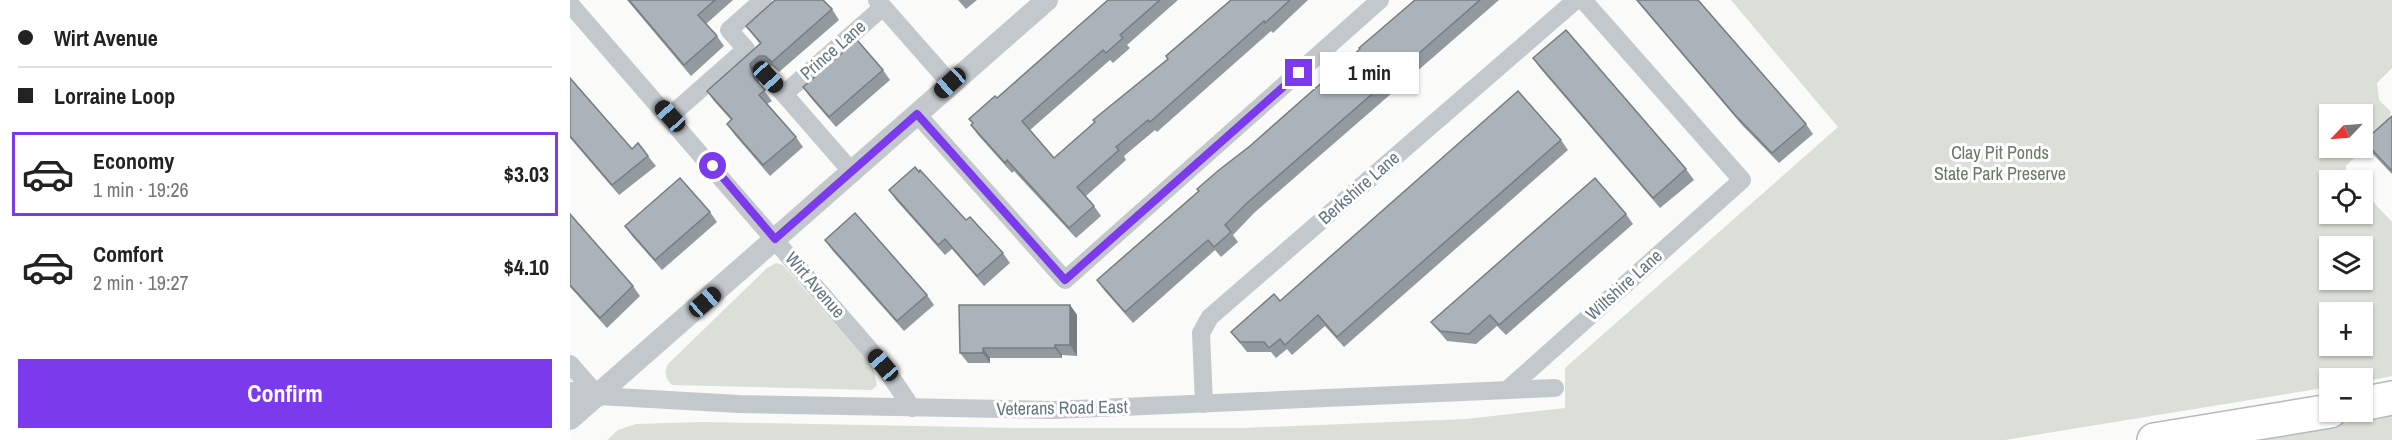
<!DOCTYPE html>
<html lang="en">
<head>
<meta charset="utf-8">
<style>
  body { margin:0; font-family:"Archivo Narrow",sans-serif; background:#f2f2f2; color:#222; height:100vh; display:flex; flex-direction:column; font-size:22px; white-space:nowrap }
  * { box-sizing:border-box; margin:0 }
  p { font-size:20px; color:#767676 }
  .icon { flex:none; width:33px; height:33px; fill:none; stroke:currentColor; stroke-width:2; stroke-linecap:round; stroke-linejoin:round }
  .map { position:relative; flex:1; overflow:hidden }
  .details { display:flex; flex-direction:column; background:#fff; width:570px }
  .details>* { flex:none }
  .guide { display:grid; align-content:center; height:132px; padding:0 18px; background:#fff }
  .needle { width:39px; rotate:245deg }
  .tools { position:absolute; left:1749px; top:104px; display:grid; gap:12px }
  .tools a { display:grid; place-items:center; width:54px; height:54px; border-radius:0px; background:#fff; box-shadow:0 2px 4px #0004; font-size:30px }
  .end { position:absolute; width:27px; height:27px; margin:-14px; border:8px solid #7c3aed; background:#fff; box-shadow:0 0 0 3px #fff }
  .from { border-radius:50% }
  .bubble { position:absolute; height:42px; border-radius:0px; background:#fff; box-shadow:0 2px 4px #0004; font-size:20px; font-weight:800; line-height:42px; text-align:center }
  .car { position:absolute; width:18px; height:36px; margin:-18px -9px; border-radius:8px; box-shadow:0 0 4px 2px #0007; background:linear-gradient(#222 24%,#8ab4d8 0 40%,#222 0 76%,#8ab4d8 0 86%,#222 0) }
  .guide b { display:flex; align-items:center; gap:21px; height:57px; font-size:22px }
  .guide b+b { border-top:2px solid #e0e0e0 }
  .guide i { width:15px; height:15px; background:#222 }
  ul { padding:0; list-style:none }
  li { display:flex; align-items:center; gap:18px; height:84px; margin:0 12px 9px; padding:0 6px; border:3px solid transparent; border-radius:0px }
  li div { flex:1 }
  li b { display:block; font-size:22px }
  li em { font-style:normal; font-weight:800 }
  li.selected { border-color:#7c3aed }
  li>.icon { width:54px; height:54px; stroke-width:1.5 }
  .cta { display:flex; gap:12px; margin-top:auto; padding:12px 18px }
  .cta a { flex:1; height:69px; border-radius:0px; background:#7c3aed; color:#fff; font-size:24px; font-weight:800; line-height:69px; text-align:center }
  main { display:flex; flex:1; min-height:0 }
  .map>svg:first-child { display:block }
  .green { fill:#dadfd7; fill-rule:evenodd }
  .lines { fill:none; stroke-linecap:round; stroke-linejoin:round }
  .motorway-casing { stroke:#b4b9bd; stroke-width:36 }
  .minor { stroke:#c3c8cc; stroke-width:18 }
  .tertiary { stroke:#c3c8cc; stroke-width:22 }
  .motorway { stroke:#fff; stroke-width:33 }
  .wall { fill:#929a9f }
  .shaded-wall { fill:#777d82 }
  .building { fill:#aab3b9; stroke:#777d82; stroke-width:1.5 }
  .route { stroke:#7c3aed; stroke-width:8 }
  .labels { text-anchor:middle; stroke-width:6; stroke-linejoin:round; paint-order:stroke }
  .street-label { font-size:18px; fill:#657683; stroke:#fff }
  .park-label { font-size:18px; fill:#687a64; stroke:#fff }
</style>
</head>
<body>
<main>
<section class="details">
<div class="guide">
<b><i class="from"></i>Wirt Avenue</b>
<b><i></i>Lorraine Loop</b>
</div>
<ul>
<li class="selected"><svg class="icon" aria-label="car" viewBox="0 0 24 24"><path d="M5 17H2v-5l4-1 3-4h7l3 4 3 1v5h-3M9 17h6M6 11h13"/><circle cx="7" cy="17" r="2"/><circle cx="17" cy="17" r="2"/></svg><div><b>Economy</b><p>1 min · 19:26</p></div><em>$3.03</em></li>
<li><svg class="icon" aria-label="car" viewBox="0 0 24 24"><path d="M5 17H2v-5l4-1 3-4h7l3 4 3 1v5h-3M9 17h6M6 11h13"/><circle cx="7" cy="17" r="2"/><circle cx="17" cy="17" r="2"/></svg><div><b>Comfort</b><p>2 min · 19:27</p></div><em>$4.10</em></li>
</ul>
<div class="cta"><a>Confirm</a></div>
</section>
<div class="map">
<svg width="1822" height="440" viewBox="0 0 1822 440">
  <rect width="100%" height="100%" fill="#fafaf8"/>
  <!-- green -->
  <g class="green">
    <path d="M1161,0H1822V68L1807,83L1809,100L1821,112L1817,125L1776,166V174L1782,180H1760V213H1792L1793,191L1822,222V376L1793,382L1792,378H1760L1759,387L1435,440H37L48,430L66,424L133,422L448,428H673L896,419L995,408V368L1268,127ZM1760,114H1792V147H1760ZM1760,246H1792V279H1760ZM1760,312H1792V345H1760Z"/>
    <path d="M206,263L213,265L303,367L307,385L302,390L102,385C95,378 94,373 98,364L197,268Z"/>
    <path d="M1822,414V440H1678Z"/>
  </g>
  <g class="lines">
    <!-- motorway casing -->
    <g class="motorway-casing">
      <g id="motorway">
        <path d="M1792,404L1822,398"/>
        <path d="M1584,440L1760,411"/>
      </g>
    </g>
    <!-- minor -->
    <g class="minor">
      <path d="M307,0L380,83"/>
      <path d="M0,4L313,365L342,408"/>
      <path d="M198,77L214,94"/>
      <path d="M347,114L495,280L810,0"/>
      <path d="M100,116L176,49L159,30L193,0"/>
      <path d="M282,172L214,94L313,7"/>
      <path d="M0,364L28,396L169,404L483,410L985,388"/>
      <path d="M937,390L1172,180L1013,0"/>
      <path d="M634,404L631,333L640,317L1006,0"/>
    </g>
    <!-- tertiary -->
    <g class="tertiary">
      <path d="M0,393L28,396"/>
      <path d="M0,419L477,0"/>
    </g>
    <!-- motorway -->
    <use href="#motorway" class="motorway"/>
  </g>
  <!-- wall -->
  <g class="wall">
    <path d="M57,0H163L136,24L147,36L154,46L121,76Z"/>
    <path d="M388,0H407L396,9Z"/>
    <path d="M538,0H608L557,45L560,48L543,63L540,60L460,130L484,158L598,59L661,0H738L703,33L701,31L587,132L585,130L554,156L556,160L516,196L524,206L531,216L506,238L444,171L442,173L408,135L401,125L403,123L399,119L427,98Z"/>
    <path d="M845,0H929L684,213L663,235L668,242L651,257L645,250L563,323L534,290L527,280L790,49Z"/>
    <path d="M1066,0H1128L1236,124L1243,134L1209,163L1172,125Z"/>
    <path d="M262,9L269,20L209,72L202,66H196L187,74L190,85L202,101L197,104L226,137L233,147L200,176L164,134L157,124L161,120L144,101L137,91L190,44L176,26Z"/>
    <path d="M963,58L1116,169L1124,180L1090,208L970,68Z"/>
    <path d="M313,70L320,80L266,127L240,97L233,87Z"/>
    <path d="M0,78L62,149L78,156L86,166L49,195L0,138Z"/>
    <path d="M1822,116V174L1801,152L1794,141Z"/>
    <path d="M991,140L998,150L774,347L755,326L722,355L717,349L706,358L701,352H677L661,332L710,301Z"/>
    <path d="M319,190L396,220L433,253L440,263L414,286L382,249L375,255L326,200Z"/>
    <path d="M140,212L147,222L92,270L62,236L55,226Z"/>
    <path d="M0,214L63,286L70,296L37,328L0,287Z"/>
    <path d="M1056,214L1063,224L936,335L927,326L906,344L877,341L861,322Z"/>
    <path d="M255,240L357,295L364,305L334,331L262,250Z"/>
    <path d="M500,305L507,315V356L492,355V358H420V363H398L390,353Z"/>
  </g>
  <!-- shaded-wall -->
  <g class="shaded-wall">
    <path d="M180,64L187,74L191,89L184,78Z"/>
    <path d="M500,305L507,315V356L500,345Z"/>
    <path d="M485,345L492,355V358L485,348Z"/>
    <path d="M413,348L420,358V363L413,353Z"/>
  </g>
  <!-- building -->
  <g class="building">
    <path d="M59,0H145L128,15L147,36L114,65Z"/>
    <path d="M205,0H253L262,9L202,62L195,56H189L180,64L184,78L195,90L189,95L226,137L193,165L157,124L162,119L137,91L191,43L176,26Z"/>
    <path d="M538,0H590L550,35L553,38L536,53L533,50L452,121L484,158L525,122L523,120L598,59L596,56L661,0H720L695,23L694,21L580,122L578,120L546,147L549,150L507,187L524,206L499,228L437,160L435,163L401,125L403,123L399,119L425,96L427,98Z"/>
    <path d="M845,0H910L677,203L655,225L661,232L644,247L638,240L555,312L527,280L629,191L627,189L649,170L680,146L790,49L789,48Z"/>
    <path d="M1067,0H1128L1236,124L1202,153L1165,115Z"/>
    <path d="M996,30L1116,169L1083,198L963,58Z"/>
    <path d="M287,40L313,70L259,117L233,87Z"/>
    <path d="M0,78L62,149L68,143L78,156L42,185L0,136Z"/>
    <path d="M948,91L991,140L767,337L748,315L715,345L710,339L699,348L694,342H670L661,332L704,294L710,301Z"/>
    <path d="M1822,116V171L1794,141Z"/>
    <path d="M345,167L349,172L350,170L396,220L400,217L433,253L407,276L375,239L368,245L319,190Z"/>
    <path d="M110,178L140,212L85,260L55,226Z"/>
    <path d="M1025,178L1056,214L929,325L920,315L899,334L870,331L861,322Z"/>
    <path d="M285,213L357,295L327,321L255,240Z"/>
    <path d="M0,214L63,286L30,318L0,285Z"/>
    <path d="M389,305H500V345H485V348H413V353H390Z"/>
  </g>
  <g class="lines">
    <!-- route -->
    <path class="route" d="M143,166L205,239L347,114L495,280L729,73"/>
  </g>
  <g class="labels">
    <!-- street labels -->
    <g class="street-label">
      <text transform="translate(263 50) rotate(-41)" y="6">Prince Lane</text>
      <text transform="translate(789 188) rotate(-41)" y="6">Berkshire Lane</text>
      <text transform="translate(245 285) rotate(49)" y="6">Wirt Avenue</text>
      <text transform="translate(1054 285) rotate(-42)" y="6">Wiltshire Lane</text>
      <text transform="translate(492 408) rotate(-1)" y="6">Veterans Road East</text>
    </g>
    <!-- park labels -->
    <g class="park-label">
      <text x="1430" y="159">Clay Pit Ponds<tspan x="1430" dy="21">State Park Preserve</tspan></text>
    </g>
  </g>
</svg>
<div class="tools">
<a><svg class="needle" viewBox="-14 -14 28 28"><path d="M0-13l5 13h-10z" fill="#e53935"/><path d="M0 13l5-13h-10z" fill="#767676"/></svg></a>
<a><svg class="icon" aria-label="locate" viewBox="0 0 24 24"><circle cx="12" cy="12" r="6"/><path d="M12 2v4M12 18v4M2 12h4M18 12h4"/></svg></a>
<a><svg class="icon" aria-label="layers" viewBox="0 0 24 24"><path d="M12 4l9 5-9 5-9-5zM3 14l9 5 9-5"/></svg></a>
<a>+</a>
<a>−</a>
</div>
<i class="end from" style="left:143px;top:166px"></i>
<i class="end" style="left:729px;top:73px"></i>
<div class="bubble" style="left:750px;top:52px;width:99px">1 min</div>
<i class="car" style="left:198px;top:77px;rotate:138deg"></i>
<i class="car" style="left:380px;top:83px;rotate:228deg"></i>
<i class="car" style="left:100px;top:116px;rotate:318deg"></i>
<i class="car" style="left:135px;top:302px;rotate:49deg"></i>
<i class="car" style="left:313px;top:365px;rotate:319deg"></i>
</div>
</main>
</body>
</html>
